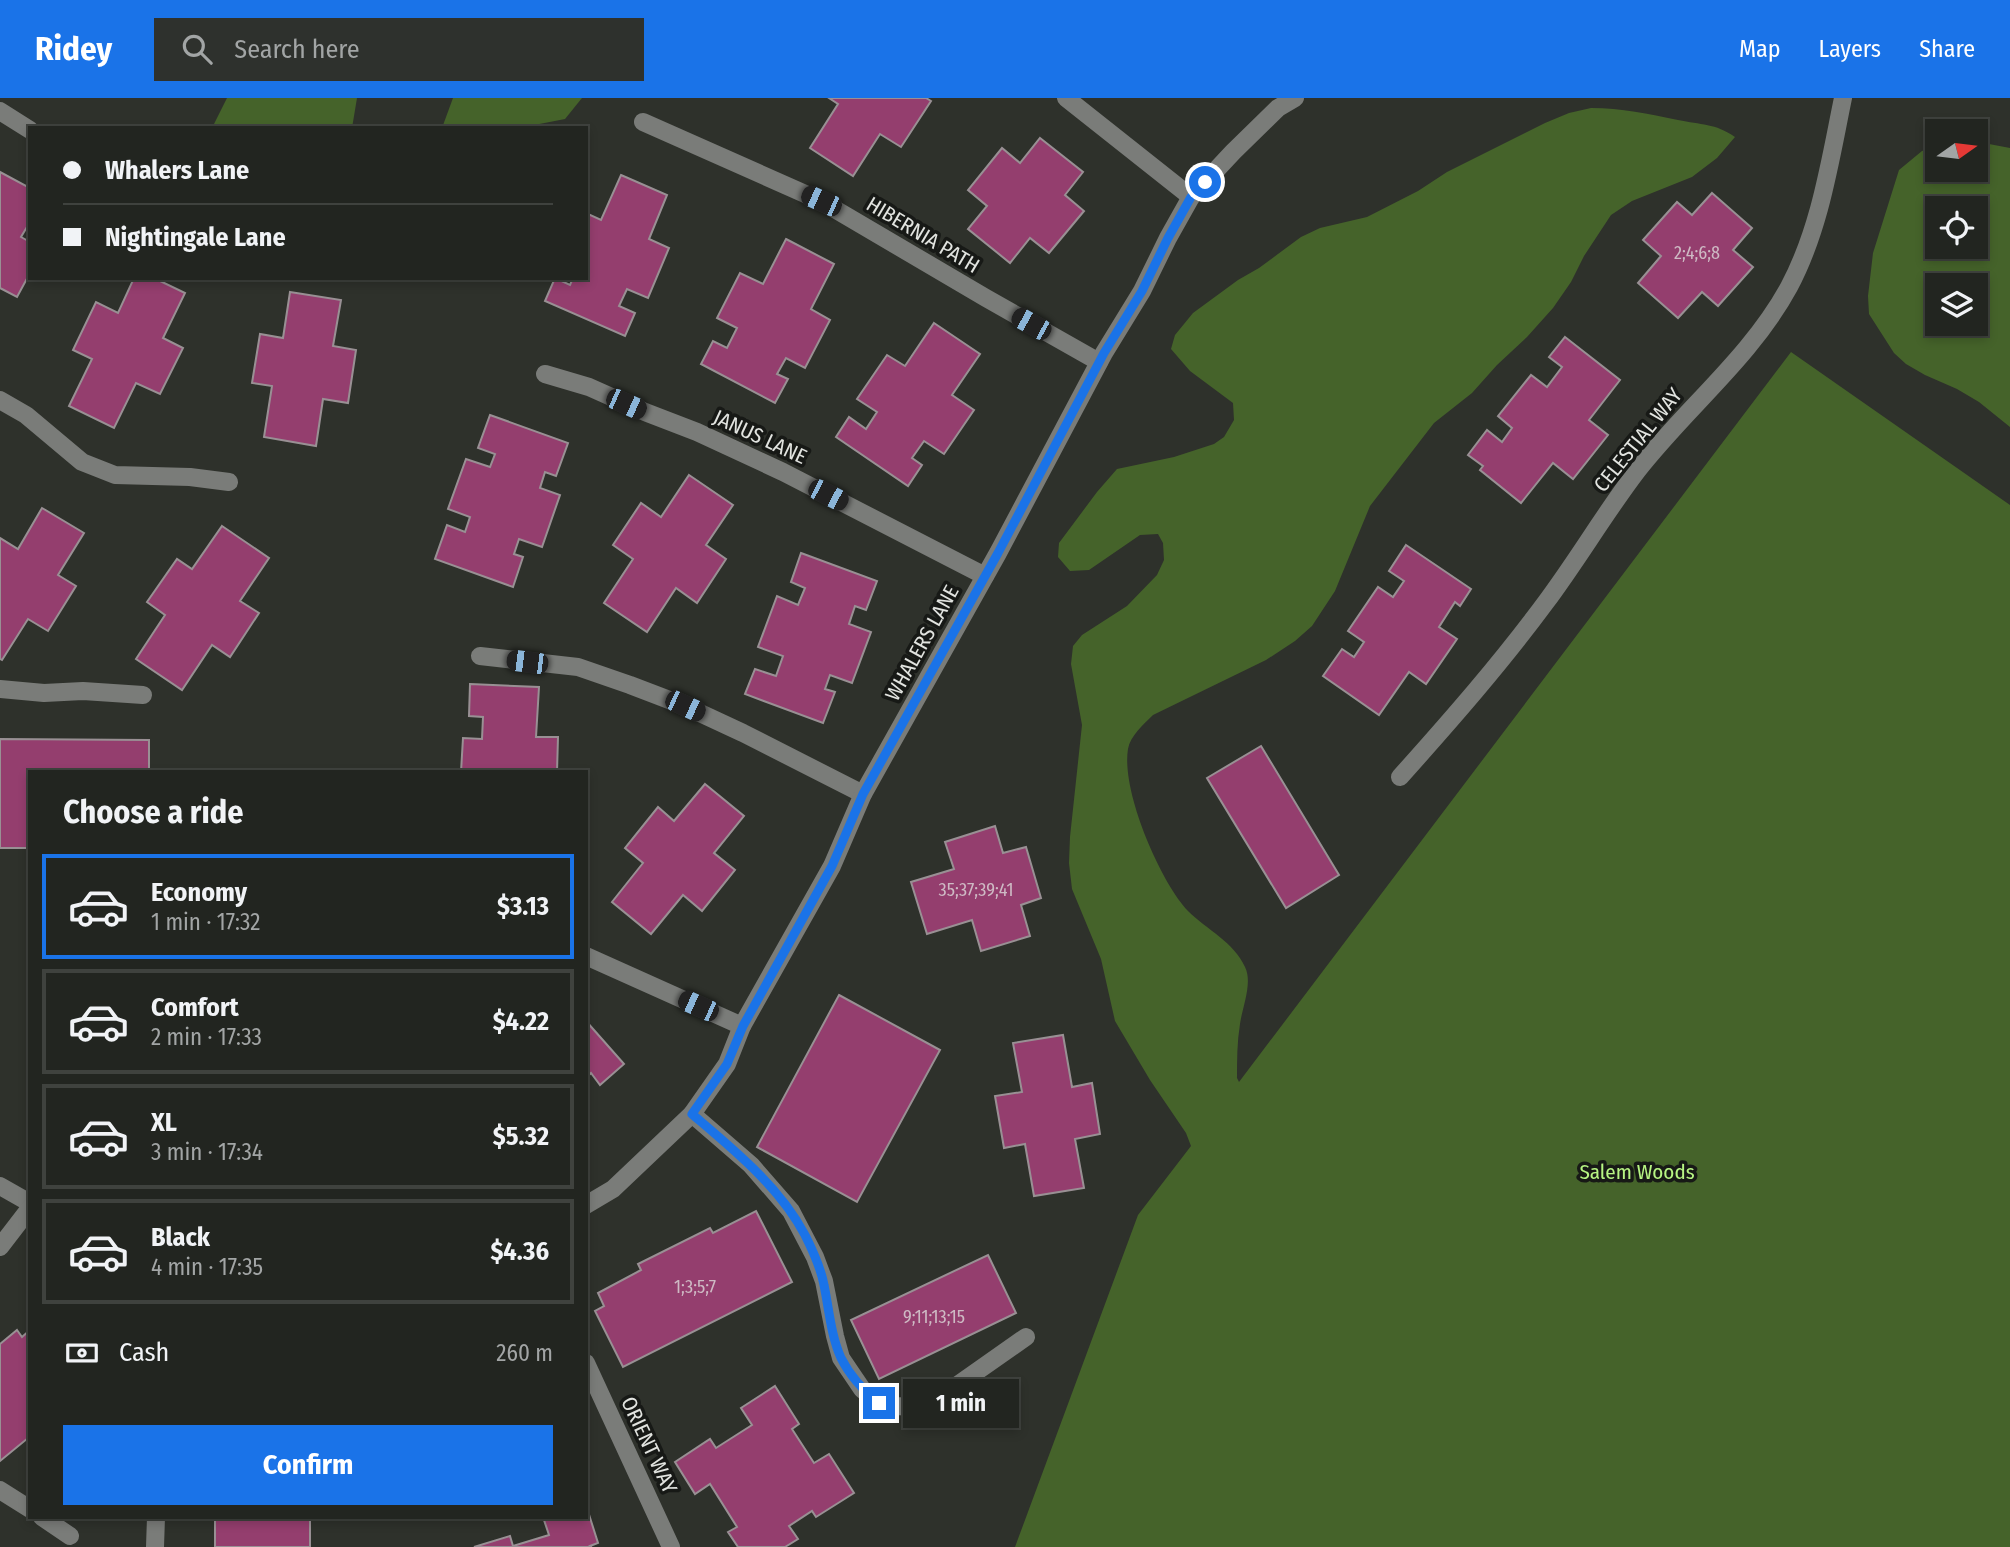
<!DOCTYPE html>
<html lang="en">
<head>
<meta charset="utf-8">
<style>
  body { margin:0; font-family:"Fira Sans Condensed",sans-serif; background:#2e312d; color:#f1f3f6; height:100vh; display:flex; flex-direction:column; font-size:26px; white-space:nowrap }
  * { box-sizing:border-box; margin:0 }
  p { font-size:23px; color:#a2a5a5 }
  .icon { flex:none; width:38px; height:38px; fill:none; stroke:currentColor; stroke-width:2; stroke-linecap:round; stroke-linejoin:round }
  .map { position:relative; flex:1; overflow:hidden }
  .sheet { position:absolute; left:28px; top:672px; width:560px; height:749px; display:flex; flex-direction:column; background:#222520; border-radius:0px; box-shadow:0 4px 10px #0003,0 0 0 2px #3f423e }
  .sheet>* { flex:none }
  .guide { position:absolute; left:28px; top:28px; width:560px; height:154px; border-radius:0px; box-shadow:0 4px 10px #0003,0 0 0 2px #3f423e; display:grid; align-content:center; height:154px; padding:0 35px; background:#222520 }
  .needle { width:46px; rotate:76deg }
  .buttons { position:absolute; left:1925px; top:21px; display:grid; gap:14px }
  .buttons a { display:grid; place-items:center; width:63px; height:63px; border-radius:0px; background:#222520; box-shadow:0 4px 10px #0003,0 0 0 2px #3f423e; font-size:35px }
  .end { position:absolute; width:32px; height:32px; margin:-16px; border:9px solid #1a73e8; background:#fff; box-shadow:0 0 0 4px #fff }
  .from { border-radius:50% }
  .bubble { position:absolute; height:49px; border-radius:0px; background:#222520; box-shadow:0 4px 10px #0003,0 0 0 2px #3f423e; font-size:23px; font-weight:700; line-height:49px; text-align:center }
  .car { position:absolute; width:21px; height:42px; margin:-21px -10px; border-radius:9px; box-shadow:0 0 5px 2px #0007; background:linear-gradient(#222 24%,#8ab4d8 0 40%,#222 0 76%,#8ab4d8 0 86%,#222 0) }
  .guide b { display:flex; align-items:center; gap:24px; height:66px; font-size:26px }
  .guide b+b { border-top:2px solid #3f423e }
  .guide i { width:18px; height:18px; background:#f1f3f6 }
  ul { padding:0; list-style:none }
  li { display:flex; align-items:center; gap:21px; height:105px; margin:0 14px 10px; padding:0 21px; border:4px solid #3f423e; border-radius:0px }
  li div { flex:1 }
  li b { display:block; font-size:26px }
  li em { font-style:normal; font-weight:700 }
  li.active { border-color:#1a73e8 }
  li>.icon { width:63px; height:63px; stroke-width:1.5 }
  h2 { padding:0 35px; font-size:32px; line-height:84px }
  .pay { display:flex; align-items:center; gap:18px; height:77px; padding:0 35px; font-size:26px }
  .pay p { margin-inline-start:auto }
  .button { display:flex; gap:14px; margin-top:auto; padding:14px 35px }
  .button a { flex:1; height:80px; border-radius:0px; background:#1a73e8; color:#fff; font-size:28px; font-weight:700; line-height:80px; text-align:center }
  header { display:flex; align-items:center; gap:42px; box-sizing:border-box; height:98px; padding:0 35px; background:#1a73e8; color:#fff }
  header strong { font-size:33px }
  nav { display:flex; gap:38px; margin-inline-start:auto; font-size:24px }
  .search { width:490px; height:63px; background:#2e312d; display:flex; align-items:center; gap:18px; box-sizing:border-box; padding:0 24px; border-radius:0px; color:#a2a5a5; font-size:26px }
  .map>svg:first-child { display:block }
  .green { fill:#45632a; fill-rule:evenodd }
  .building { fill:#943e6e; stroke:#999094; stroke-width:2 }
  .lines { fill:none; stroke-linecap:round; stroke-linejoin:round }
  .minor { stroke:#7a7c79; stroke-width:18 }
  .route { stroke:#1a73e8; stroke-width:9 }
  .labels { text-anchor:middle; stroke-width:7; stroke-linejoin:round; paint-order:stroke }
  .number-label { font-size:18px; fill:#cebac4 }
  .street-label { font-size:21px; fill:#e2e4e0; stroke:#171916 }
  .park-label { font-size:21px; fill:#b7f583; stroke:#171916 }
</style>
</head>
<body>
<header>
<strong>Ridey</strong>
<div class="search"><svg class="icon" aria-label="search" viewBox="0 0 24 24"><circle cx="10" cy="10" r="6"/><path d="M15 15l6 6"/></svg>Search here</div>
<nav><a>Map</a><a>Layers</a><a>Share</a></nav>
</header>
<div class="map">
<svg width="2010" height="1449" viewBox="0 0 2010 1449">
  <rect width="100%" height="100%" fill="#2e312b"/>
  <!-- green -->
  <g class="green">
    <path d="M227,0H357L352,30H212Z"/>
    <path d="M453,0H582L565,21L519,30H442Z"/>
    <path d="M1591,10C1622,10 1648,16 1678,22C1701,27 1715,25 1735,39L1717,60L1692,79L1632,103L1611,117L1584,158L1571,184L1553,210L1527,239L1497,267L1472,295L1434,325L1370,408L1335,493L1312,528L1295,543L1266,562L1153,617C1144,626 1130,638 1128,651C1121,693 1160,783 1188,813C1207,832 1234,844 1245,869C1253,885 1242,910 1240,926C1237,944 1237,962 1237,980L1239,984L1791,254L2010,407V1449H1015L1138,1117L1191,1048L1186,1035L1150,982L1115,923L1101,861L1072,791L1069,765L1070,739L1082,627L1071,566L1073,548L1082,537L1127,508L1157,477L1164,462L1163,445L1158,436L1140,437L1089,472L1070,473L1058,459L1059,445L1097,394L1117,371L1174,359L1214,346L1224,339L1234,322L1233,305L1190,273L1171,251L1175,237L1193,215L1238,182L1259,170L1301,139L1320,130L1367,119L1418,93L1447,74L1545,25L1569,15Z"/>
    <path d="M1976,46H1989L2010,50V329L1979,304L1957,291L1925,277L1906,266L1894,255L1869,216L1868,198L1873,155L1899,72L1922,53L1937,47V72H1976ZM1976,110V149H1937V110ZM1937,187H1976V226H1937Z"/>
  </g>
  <!-- building -->
  <g class="building">
    <path d="M829,0H926L931,3L901,49L880,36L853,78L810,50L838,6Z"/>
    <path d="M1040,40L1083,74L1065,97L1084,113L1049,155L1030,140L1010,165L968,131L987,108L968,92L1002,50L1020,65Z"/>
    <path d="M0,74L30,90V124L21,139L30,144V175L17,199L0,190Z"/>
    <path d="M621,77L667,97L649,141L669,150L648,200L627,191L619,208L635,215L625,238L545,203L555,180L570,187L573,180H586V115L601,122Z"/>
    <path d="M1712,95L1752,130L1733,152L1753,169L1718,208L1702,194L1678,220L1638,185L1661,158L1643,142L1677,104L1692,117Z"/>
    <path d="M786,141L834,166L811,211L830,222L805,270L786,260L777,276L788,281L775,305L701,266L713,243L727,250L737,230L717,220L740,175L763,186Z"/>
    <path d="M134,180H154L185,195L163,240L183,250L160,296L136,285L114,330L69,308L92,261L73,252L96,204L118,215Z"/>
    <path d="M290,194L341,202L333,248L356,252L348,305L323,301L316,348L264,339L272,288L252,285L260,236L283,240Z"/>
    <path d="M934,225L980,256L952,297L974,312L944,356L924,343L912,360L922,367L908,388L836,339L849,319L866,331L877,314L857,301L887,257L905,268Z"/>
    <path d="M1565,239L1620,282L1589,322L1608,337L1573,381L1553,365L1521,405L1480,372L1483,368L1468,357L1487,332L1502,344L1512,330L1498,318L1531,277L1547,289L1562,269L1549,259Z"/>
    <path d="M490,317L568,345L556,378L545,374L540,390L560,397L542,449L519,441L514,456L523,459L513,489L435,461L447,427L465,434L470,419L448,411L466,361L490,369L495,356L478,350Z"/>
    <path d="M689,377L733,407L706,447L726,461L697,505L676,490L647,534L604,505L633,461L613,447L641,405L661,419Z"/>
    <path d="M42,410L84,435L58,477L76,488L48,533L28,521L2,562L0,561V440L18,451Z"/>
    <path d="M222,428L269,460L240,503L259,515L230,559L212,547L182,592L136,561L165,517L147,504L177,461L192,471Z"/>
    <path d="M1406,447L1471,491L1460,508L1455,504L1439,529L1457,541L1426,586L1409,574L1379,617L1323,578L1342,551L1354,559L1364,544L1348,533L1378,489L1393,499L1404,483L1389,473Z"/>
    <path d="M801,455L877,483L866,512L855,508L849,526L871,534L852,585L830,577L825,591L835,594L823,625L745,596L755,571L776,578L783,558L758,549L777,498L798,507L805,490L791,484Z"/>
    <path d="M470,586L539,589L536,639H558L557,674H461L463,640L482,641L483,619L469,618Z"/>
    <path d="M0,641L149,642V674H30V750H0Z"/>
    <path d="M1261,648L1339,777L1286,810L1207,680Z"/>
    <path d="M705,686L744,718L714,755L735,772L702,813L683,797L651,836L612,804L643,765L625,750L658,709L674,723Z"/>
    <path d="M995,728L1003,755L1026,749L1041,800L1021,807L1030,838L981,853L972,822L927,836L911,784L954,771L945,744Z"/>
    <path d="M839,897L940,952L857,1104L757,1049Z"/>
    <path d="M586,923L624,966L600,987L591,975L586,980Z"/>
    <path d="M1063,937L1072,989L1092,985L1100,1036L1075,1041L1084,1090L1034,1098L1025,1046L1004,1050L995,998L1022,994L1013,945Z"/>
    <path d="M756,1113L792,1184L623,1269L595,1213L604,1208L598,1195L641,1172L638,1166L710,1130L713,1135Z"/>
    <path d="M988,1157L1016,1215L879,1281L851,1222Z"/>
    <path d="M17,1232L22,1239L30,1232V1342L28,1340L0,1363V1246Z"/>
    <path d="M775,1288L799,1326L792,1331L814,1365L829,1356L854,1395L816,1419L812,1413L789,1428L798,1441L785,1449H738L728,1434L737,1429L710,1386L695,1396L675,1364L710,1341L716,1350L752,1327L741,1310Z"/>
    <path d="M586,1407L598,1445L590,1448L591,1449H474L510,1438L513,1448L549,1437L543,1419H586Z"/>
    <rect x="215" y="1419" width="95" height="30"/>
  </g>
  <g class="lines">
    <!-- minor -->
    <g class="minor">
      <path d="M1066,0L1191,99"/>
      <path d="M0,13L30,32"/>
      <path d="M643,24L821,103L986,200L1099,264"/>
      <path d="M545,276L589,289L645,314L697,334L783,374L985,478"/>
      <path d="M0,302L26,317L82,364L115,377L190,379L229,384"/>
      <path d="M480,558L578,569L630,587L685,608L743,635L863,696"/>
      <path d="M0,591L44,595L83,593L143,597"/>
      <path d="M1400,679C1451,622 1501,565 1546,504C1578,461 1605,415 1637,373C1686,310 1751,259 1789,189C1820,131 1830,63 1843,0"/>
      <path d="M586,858L742,928"/>
      <path d="M692,1016L751,1067L791,1113L815,1159L824,1183L835,1238L841,1260L862,1291L879,1305L892,1308L922,1309L949,1293L1026,1239"/>
      <path d="M0,1088L30,1105"/>
      <path d="M586,1107L613,1091L692,1016L727,966L742,928L832,768L863,696L998,455L1104,255L1142,193L1168,140L1191,99L1233,54L1278,10L1295,0"/>
      <path d="M0,1149L30,1110"/>
      <path d="M586,1265L671,1449"/>
      <path d="M0,1392L30,1411"/>
      <path d="M42,1419L70,1438"/>
      <path d="M155,1449L156,1419"/>
    </g>
  </g>
  <g class="lines">
    <!-- route -->
    <path class="route" d="M879,1305C864,1293 850,1278 841,1260C831,1238 829,1211 824,1187C821,1170 813,1153 805,1137C779,1088 733,1051 692,1016L727,966L743,928L832,768L863,696L998,455L1104,255L1142,193L1168,140L1191,99L1205,84"/>
  </g>
  <g class="labels">
    <!-- number labels -->
    <g class="number-label">
      <text x="1697" y="161">2;4;6;8</text>
      <text x="976" y="798">35;37;39;41</text>
      <text x="695" y="1195">1;3;5;7</text>
      <text x="934" y="1225">9;11;13;15</text>
    </g>
    <!-- street labels -->
    <g class="street-label">
      <text transform="translate(923 137) rotate(31)" y="7">HIBERNIA PATH</text>
      <text transform="translate(760 339) rotate(25)" y="7">JANUS LANE</text>
      <text transform="translate(1638 342) rotate(-51)" y="7">CELESTIAL WAY</text>
      <text transform="translate(922 545) rotate(-61)" y="7">WHALERS LANE</text>
      <text transform="translate(649 1347) rotate(65)" y="7">ORIENT WAY</text>
    </g>
    <!-- park labels -->
    <g class="park-label">
      <text x="1637" y="1081">Salem Woods</text>
    </g>
  </g>
</svg>
<div class="buttons">
<a><svg class="needle" viewBox="-14 -14 28 28"><path d="M0-13l5 13h-10z" fill="#e53935"/><path d="M0 13l5-13h-10z" fill="#a2a5a5"/></svg></a>
<a><svg class="icon" aria-label="locate" viewBox="0 0 24 24"><circle cx="12" cy="12" r="6"/><path d="M12 2v4M12 18v4M2 12h4M18 12h4"/></svg></a>
<a><svg class="icon" aria-label="layers" viewBox="0 0 24 24"><path d="M12 4l9 5-9 5-9-5zM3 14l9 5 9-5"/></svg></a>
</div>
<i class="end from" style="left:1205px;top:84px"></i>
<i class="end" style="left:879px;top:1305px"></i>
<div class="bubble" style="left:903px;top:1281px;width:116px">1 min</div>
<i class="car" style="left:821px;top:103px;rotate:294deg"></i>
<i class="car" style="left:1031px;top:226px;rotate:299deg"></i>
<i class="car" style="left:626px;top:306px;rotate:114deg"></i>
<i class="car" style="left:828px;top:397px;rotate:117deg"></i>
<i class="car" style="left:527px;top:564px;rotate:277deg"></i>
<i class="car" style="left:685px;top:608px;rotate:115deg"></i>
<i class="car" style="left:698px;top:908px;rotate:294deg"></i>
<div class="guide">
<b><i class="from"></i>Whalers Lane</b>
<b><i></i>Nightingale Lane</b>
</div>
<section class="sheet">
<h2>Choose a ride</h2>
<ul>
<li class="active"><svg class="icon" aria-label="car" viewBox="0 0 24 24"><path d="M5 17H2v-5l4-1 3-4h7l3 4 3 1v5h-3M9 17h6M6 11h13"/><circle cx="7" cy="17" r="2"/><circle cx="17" cy="17" r="2"/></svg><div><b>Economy</b><p>1 min · 17:32</p></div><em>$3.13</em></li>
<li><svg class="icon" aria-label="car" viewBox="0 0 24 24"><path d="M5 17H2v-5l4-1 3-4h7l3 4 3 1v5h-3M9 17h6M6 11h13"/><circle cx="7" cy="17" r="2"/><circle cx="17" cy="17" r="2"/></svg><div><b>Comfort</b><p>2 min · 17:33</p></div><em>$4.22</em></li>
<li><svg class="icon" aria-label="car" viewBox="0 0 24 24"><path d="M5 17H2v-5l4-1 3-4h7l3 4 3 1v5h-3M9 17h6M6 11h13"/><circle cx="7" cy="17" r="2"/><circle cx="17" cy="17" r="2"/></svg><div><b>XL</b><p>3 min · 17:34</p></div><em>$5.32</em></li>
<li><svg class="icon" aria-label="car" viewBox="0 0 24 24"><path d="M5 17H2v-5l4-1 3-4h7l3 4 3 1v5h-3M9 17h6M6 11h13"/><circle cx="7" cy="17" r="2"/><circle cx="17" cy="17" r="2"/></svg><div><b>Black</b><p>4 min · 17:35</p></div><em>$4.36</em></li>
</ul>
<div class="pay"><svg class="icon" aria-label="cash" viewBox="0 0 24 24"><path d="M3 7h18v10H3z"/><circle cx="12" cy="12" r="2"/></svg>Cash<p>260 m</p></div>
<div class="button"><a>Confirm</a></div>
</section>
</div>
</body>
</html>
